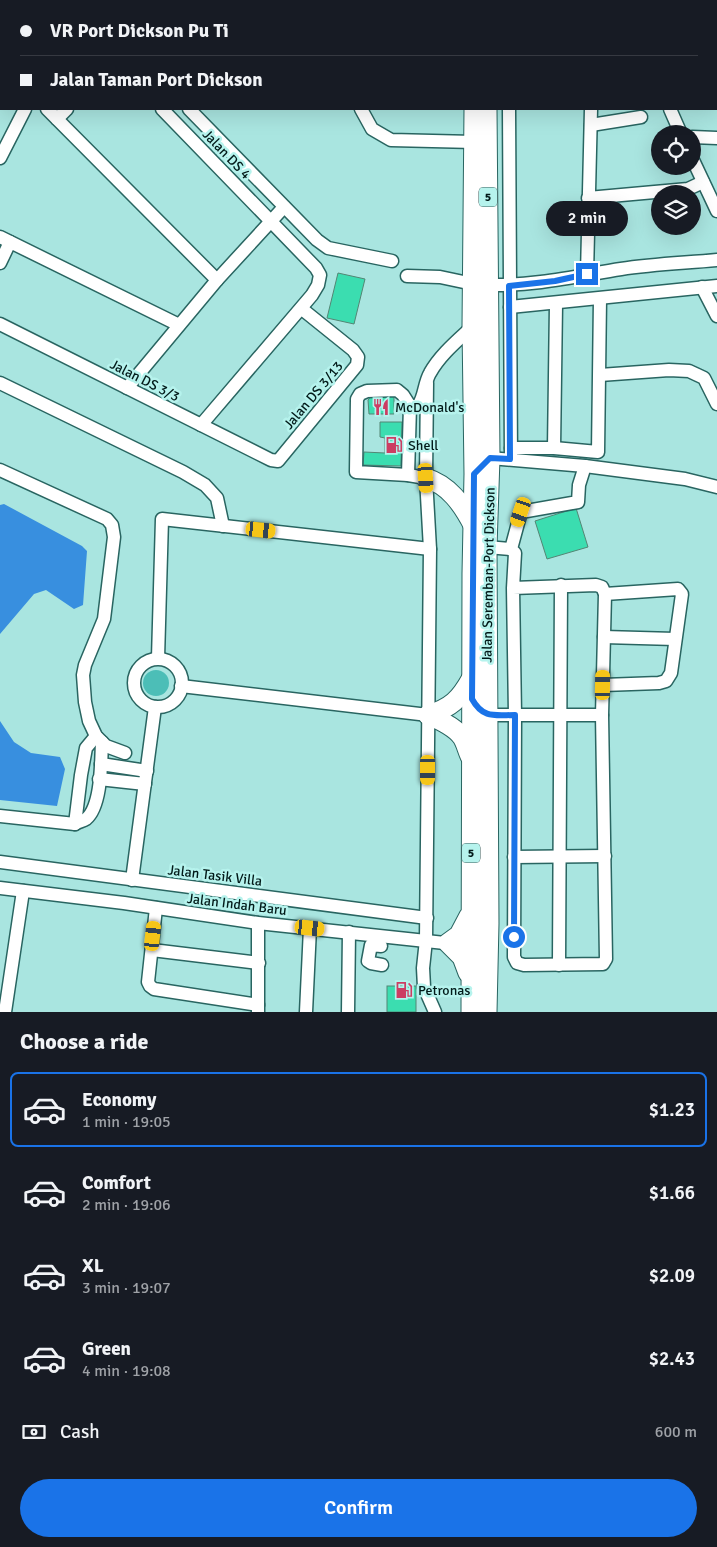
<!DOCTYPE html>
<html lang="en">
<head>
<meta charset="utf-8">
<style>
  body { margin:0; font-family:Signika,sans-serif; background:#242831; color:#f1f3f6; height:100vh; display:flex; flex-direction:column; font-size:19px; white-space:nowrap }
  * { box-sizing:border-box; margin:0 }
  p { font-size:16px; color:#9ea1a6 }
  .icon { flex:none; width:28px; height:28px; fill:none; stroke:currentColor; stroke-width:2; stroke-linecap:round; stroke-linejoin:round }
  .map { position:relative; height:1012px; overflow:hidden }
  .panel { display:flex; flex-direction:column; background:#171b24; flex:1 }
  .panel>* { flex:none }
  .guide { position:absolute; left:0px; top:0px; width:718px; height:110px; box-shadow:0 5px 20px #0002; display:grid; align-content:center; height:110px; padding:0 20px; background:#171b24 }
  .buttons { position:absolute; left:651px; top:125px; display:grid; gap:10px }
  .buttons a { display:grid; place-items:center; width:50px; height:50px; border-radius:50%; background:#171b24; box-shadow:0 5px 20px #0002; font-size:25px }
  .end { position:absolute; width:22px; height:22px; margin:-11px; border:6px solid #1a73e8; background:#fff; box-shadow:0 0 0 2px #fff }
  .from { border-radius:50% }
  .bubble { position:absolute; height:35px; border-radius:18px; background:#171b24; box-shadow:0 5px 20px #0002; font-size:16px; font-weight:600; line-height:35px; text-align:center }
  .car { position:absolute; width:15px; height:30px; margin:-15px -8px; border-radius:6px; box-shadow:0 0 4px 1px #0007; background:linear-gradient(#f5c518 24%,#345 0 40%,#f5c518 0 76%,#345 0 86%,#f5c518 0) }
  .guide b { display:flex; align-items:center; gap:18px; height:48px; font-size:19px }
  .guide b+b { border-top:1px solid #363941 }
  .guide i { width:12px; height:12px; background:#f1f3f6 }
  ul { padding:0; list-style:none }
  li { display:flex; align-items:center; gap:15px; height:75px; margin:0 10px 8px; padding:0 10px; border:2px solid transparent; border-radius:8px }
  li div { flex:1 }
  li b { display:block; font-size:19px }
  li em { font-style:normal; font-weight:600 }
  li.current { border-color:#1a73e8 }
  li>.icon { width:45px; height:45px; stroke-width:1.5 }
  h2 { padding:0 20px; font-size:22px; line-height:60px }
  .pay { display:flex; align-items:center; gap:12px; height:55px; padding:0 20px; font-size:19px }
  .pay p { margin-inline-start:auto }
  .action { display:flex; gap:10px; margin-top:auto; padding:10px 20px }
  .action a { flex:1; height:58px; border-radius:30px; background:#1a73e8; color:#fff; font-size:20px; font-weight:600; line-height:58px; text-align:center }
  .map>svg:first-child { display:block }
  .green { fill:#4cbeb7 }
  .water { fill:#388fdf }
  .building { fill:#3bddb0; stroke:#538674 }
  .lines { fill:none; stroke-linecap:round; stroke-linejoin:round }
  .minor-casing { stroke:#296561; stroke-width:15 }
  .highway-casing { stroke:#296561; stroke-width:21 }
  .minor { stroke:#fff; stroke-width:12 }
  .highway { stroke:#fff; stroke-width:19 }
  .route { stroke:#1a73e8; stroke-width:6 }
  .labels { text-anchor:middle; stroke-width:5; stroke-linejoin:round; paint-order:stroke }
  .shield { fill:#b6f3ed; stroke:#385b59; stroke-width:1 }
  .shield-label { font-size:12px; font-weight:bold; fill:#021a19 }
  .street-label { font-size:14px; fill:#021a19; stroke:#b6f3ed }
  .poi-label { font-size:14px; fill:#021a19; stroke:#b6f3ed; text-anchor:start }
</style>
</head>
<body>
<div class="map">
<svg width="717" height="1012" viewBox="0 0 717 1012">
  <rect width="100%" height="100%" fill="#a9e5e0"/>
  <!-- green -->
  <circle class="green" cx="156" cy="683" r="13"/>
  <!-- water -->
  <g class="water">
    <path d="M4,504L82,546L87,551L83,605L74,609L46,590L34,594L0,634V505Z"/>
    <path d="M0,721L14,742L31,753L60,757L65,769L57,806L0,800Z"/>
  </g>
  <!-- building -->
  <g class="building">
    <path d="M338,273L365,279L354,324L327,318Z"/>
    <path d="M394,394V414H369L368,400L372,395Z"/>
    <path d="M380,422H402L401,466L363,465L364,452L385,453V438L380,437Z"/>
    <path d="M576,508L588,547L547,559L535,521Z"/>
    <rect x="387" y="986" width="29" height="26"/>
  </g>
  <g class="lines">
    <!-- minor casing -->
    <g class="minor-casing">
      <g id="minor">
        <path d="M55,0L56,1"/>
        <path d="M84,0L85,1"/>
        <path d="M599,0L600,1"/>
        <path d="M171,1L173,0"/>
        <path d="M341,1L342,0"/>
        <path d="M650,1L652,0"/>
        <path d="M716,34H717"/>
        <path d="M0,61L1,62"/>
        <path d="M47,109L217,280"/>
        <path d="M162,109L316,268L320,275L318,285L312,295L201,425"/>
        <path d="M189,109L317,240L328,248L392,261"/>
        <path d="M361,109L372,129L391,140L474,142"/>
        <path d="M509,109L511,459"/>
        <path d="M670,109L681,134"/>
        <path d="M57,119L67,109"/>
        <path d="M591,125L641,117"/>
        <path d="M692,137L717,138"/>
        <path d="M0,158L25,109"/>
        <path d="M692,158L717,211"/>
        <path d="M588,198L688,189L703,182"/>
        <path d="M0,237L179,325"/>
        <path d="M0,263L10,242"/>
        <path d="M587,274L591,109"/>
        <path d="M407,276L440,277L473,284"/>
        <path d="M488,285C534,286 577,276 621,269C653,264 685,263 717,260"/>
        <path d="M702,287L717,316"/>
        <path d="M510,307L717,286"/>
        <path d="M0,324L271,460L278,461L357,365L358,357L353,350L302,309"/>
        <path d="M600,375L669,370L689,371L704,378L717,404"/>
        <path d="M0,383L183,472L205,485L217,498L223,526"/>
        <path d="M427,383L426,478L430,549L426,940L423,968L424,987L435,1012"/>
        <path d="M127,388L217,280L284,207"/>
        <path d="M511,448H554L598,452L600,299"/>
        <path d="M554,448L556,304"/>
        <path d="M490,458L585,466L685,479L717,487"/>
        <path d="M0,470L107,519L112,525L114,537L104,619L85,665L83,675L85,702L89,721L96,736L106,746L125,753"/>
        <path d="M408,475L410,406"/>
        <path d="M426,478L408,475L356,472L357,399L360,394L367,391L397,390L403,395L410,406H418C425,396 424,383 430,373C440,355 457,341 472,327"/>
        <path d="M487,547L511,549"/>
        <path d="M513,588L596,585L602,587L605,594L602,715L606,959L603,964L524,965L517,963L514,957L515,715L513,588L515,553L511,549L521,512L578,502L579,485L585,466"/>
        <path d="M604,637L675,639"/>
        <path d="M158,658L162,519L430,549"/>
        <circle cx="158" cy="683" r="24"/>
        <path d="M603,685L659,683L666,681L671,673L682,594L678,589L605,594"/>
        <path d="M181,686L428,715"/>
        <path d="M487,715H602"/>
        <path d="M101,764L147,771"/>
        <path d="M99,779L145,784"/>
        <path d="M0,816L75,824C78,822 83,821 86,819C102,806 101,761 102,742"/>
        <path d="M75,824L81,775L86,748L96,736"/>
        <path d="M514,857L605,856"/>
        <path d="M0,862L427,918"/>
        <path d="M132,880L155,707"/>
        <path d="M0,888L124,903L258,923L454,944"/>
        <path d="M156,908L148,982L150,986L154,989L258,1005"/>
        <path d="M381,946L371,945L368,961L371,963L382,965"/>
        <path d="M152,950L259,963"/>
        <path d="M559,965L561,585"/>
        <path d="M5,1012L23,891"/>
        <path d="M258,1012V923"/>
        <path d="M306,1012L310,928"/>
        <path d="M348,1012L349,932"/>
      </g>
    </g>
    <!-- highway casing -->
    <g class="highway-casing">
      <g id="highway">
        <path d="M485,0V1"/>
        <path d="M487,109L490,458L487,547L489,923L487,1012"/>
        <path d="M426,478C449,485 462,504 473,525"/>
        <path d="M428,715C440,720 455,727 462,737C466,743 467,750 470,756"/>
        <path d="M428,715C451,708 460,699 471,679"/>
        <path d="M468,973L462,957L448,943L459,935L469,916"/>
        <path d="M471,1012L472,574L474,474L472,327L474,109"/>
      </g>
    </g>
    <!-- minor -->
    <use href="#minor" class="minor"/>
    <!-- highway -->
    <use href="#highway" class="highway"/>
  </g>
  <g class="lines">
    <!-- route -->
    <path class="route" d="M514,937L515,715C495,715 483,719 472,699L474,474L490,458L510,459L509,286L555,281L587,274"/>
  </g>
  <!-- icons -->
  <defs>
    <g id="restaurant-bare" transform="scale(1.35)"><path d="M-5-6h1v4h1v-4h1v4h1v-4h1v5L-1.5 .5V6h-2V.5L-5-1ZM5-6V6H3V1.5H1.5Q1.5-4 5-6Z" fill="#cc3d62" stroke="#b6f3ed" stroke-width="2.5" paint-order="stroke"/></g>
    <g id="fuel-bare" transform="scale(1.35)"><path d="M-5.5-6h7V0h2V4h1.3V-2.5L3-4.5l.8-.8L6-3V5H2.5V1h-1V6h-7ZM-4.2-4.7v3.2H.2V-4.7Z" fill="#cc3d62" stroke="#b6f3ed" stroke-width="2.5" paint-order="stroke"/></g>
  </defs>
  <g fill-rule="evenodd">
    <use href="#restaurant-bare" x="381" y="407"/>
    <use href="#fuel-bare" x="394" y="445"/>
    <use href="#fuel-bare" x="404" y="990"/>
  </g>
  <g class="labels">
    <!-- shield labels -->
    <g class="shield">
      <rect x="479" y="187.5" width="18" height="19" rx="4"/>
      <rect x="462" y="843.5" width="18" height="19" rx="4"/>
    </g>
    <g class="shield-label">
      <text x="488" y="201">5</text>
      <text x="471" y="857">5</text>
    </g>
    <!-- street labels -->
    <g class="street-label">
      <text transform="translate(227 154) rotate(46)" y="5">Jalan DS 4</text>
      <text transform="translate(145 380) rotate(27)" y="5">Jalan DS 3/3</text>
      <text transform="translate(313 395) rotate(-50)" y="5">Jalan DS 3/13</text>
      <text transform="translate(488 575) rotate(-89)" y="5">Jalan Seremban-Port Dickson</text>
      <text transform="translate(215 875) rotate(7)" y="5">Jalan Tasik Villa</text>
      <text transform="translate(237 904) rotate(7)" y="5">Jalan Indah Baru</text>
    </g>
    <!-- poi labels -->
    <g class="poi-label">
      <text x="395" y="412">McDonald's</text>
      <text x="408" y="450">Shell</text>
      <text x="418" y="995">Petronas</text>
    </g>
  </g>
</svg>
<div class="buttons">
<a><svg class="icon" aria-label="locate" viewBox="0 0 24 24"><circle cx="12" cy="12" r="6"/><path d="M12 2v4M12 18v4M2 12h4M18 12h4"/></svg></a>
<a><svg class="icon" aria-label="layers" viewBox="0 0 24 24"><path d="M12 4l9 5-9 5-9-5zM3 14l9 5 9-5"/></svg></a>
</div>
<i class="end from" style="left:514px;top:937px"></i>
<i class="end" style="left:587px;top:274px"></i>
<div class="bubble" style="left:546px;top:201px;width:82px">2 min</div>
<i class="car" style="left:426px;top:478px;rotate:176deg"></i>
<i class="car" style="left:521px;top:512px;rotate:199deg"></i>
<i class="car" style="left:261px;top:530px;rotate:96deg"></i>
<i class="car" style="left:603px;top:685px;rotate:1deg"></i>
<i class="car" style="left:428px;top:770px;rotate:180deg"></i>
<i class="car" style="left:310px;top:928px;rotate:96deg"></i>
<i class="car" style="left:153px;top:936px;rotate:6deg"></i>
<div class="guide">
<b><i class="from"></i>VR Port Dickson Pu Ti</b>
<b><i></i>Jalan Taman Port Dickson</b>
</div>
</div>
<section class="panel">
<h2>Choose a ride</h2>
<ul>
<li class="current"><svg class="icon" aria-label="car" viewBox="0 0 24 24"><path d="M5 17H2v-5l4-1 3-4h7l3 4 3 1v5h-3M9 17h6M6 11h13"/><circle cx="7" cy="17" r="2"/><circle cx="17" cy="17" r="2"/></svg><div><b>Economy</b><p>1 min · 19:05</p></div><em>$1.23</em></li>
<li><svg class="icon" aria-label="car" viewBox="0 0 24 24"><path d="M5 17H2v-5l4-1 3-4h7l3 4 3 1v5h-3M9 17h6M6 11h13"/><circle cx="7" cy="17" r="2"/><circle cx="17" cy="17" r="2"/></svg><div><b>Comfort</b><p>2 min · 19:06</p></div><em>$1.66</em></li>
<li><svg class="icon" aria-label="car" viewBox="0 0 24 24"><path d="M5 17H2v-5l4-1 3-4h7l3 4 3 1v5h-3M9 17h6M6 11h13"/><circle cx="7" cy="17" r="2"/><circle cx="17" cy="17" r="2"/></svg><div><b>XL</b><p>3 min · 19:07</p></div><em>$2.09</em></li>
<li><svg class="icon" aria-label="car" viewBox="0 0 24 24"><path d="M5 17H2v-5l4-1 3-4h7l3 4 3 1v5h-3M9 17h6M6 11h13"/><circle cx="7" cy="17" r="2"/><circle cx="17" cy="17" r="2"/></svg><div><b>Green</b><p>4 min · 19:08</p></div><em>$2.43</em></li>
</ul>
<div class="pay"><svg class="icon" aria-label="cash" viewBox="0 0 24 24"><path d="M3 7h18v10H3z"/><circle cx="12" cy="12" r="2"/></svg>Cash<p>600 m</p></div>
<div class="action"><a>Confirm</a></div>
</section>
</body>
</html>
